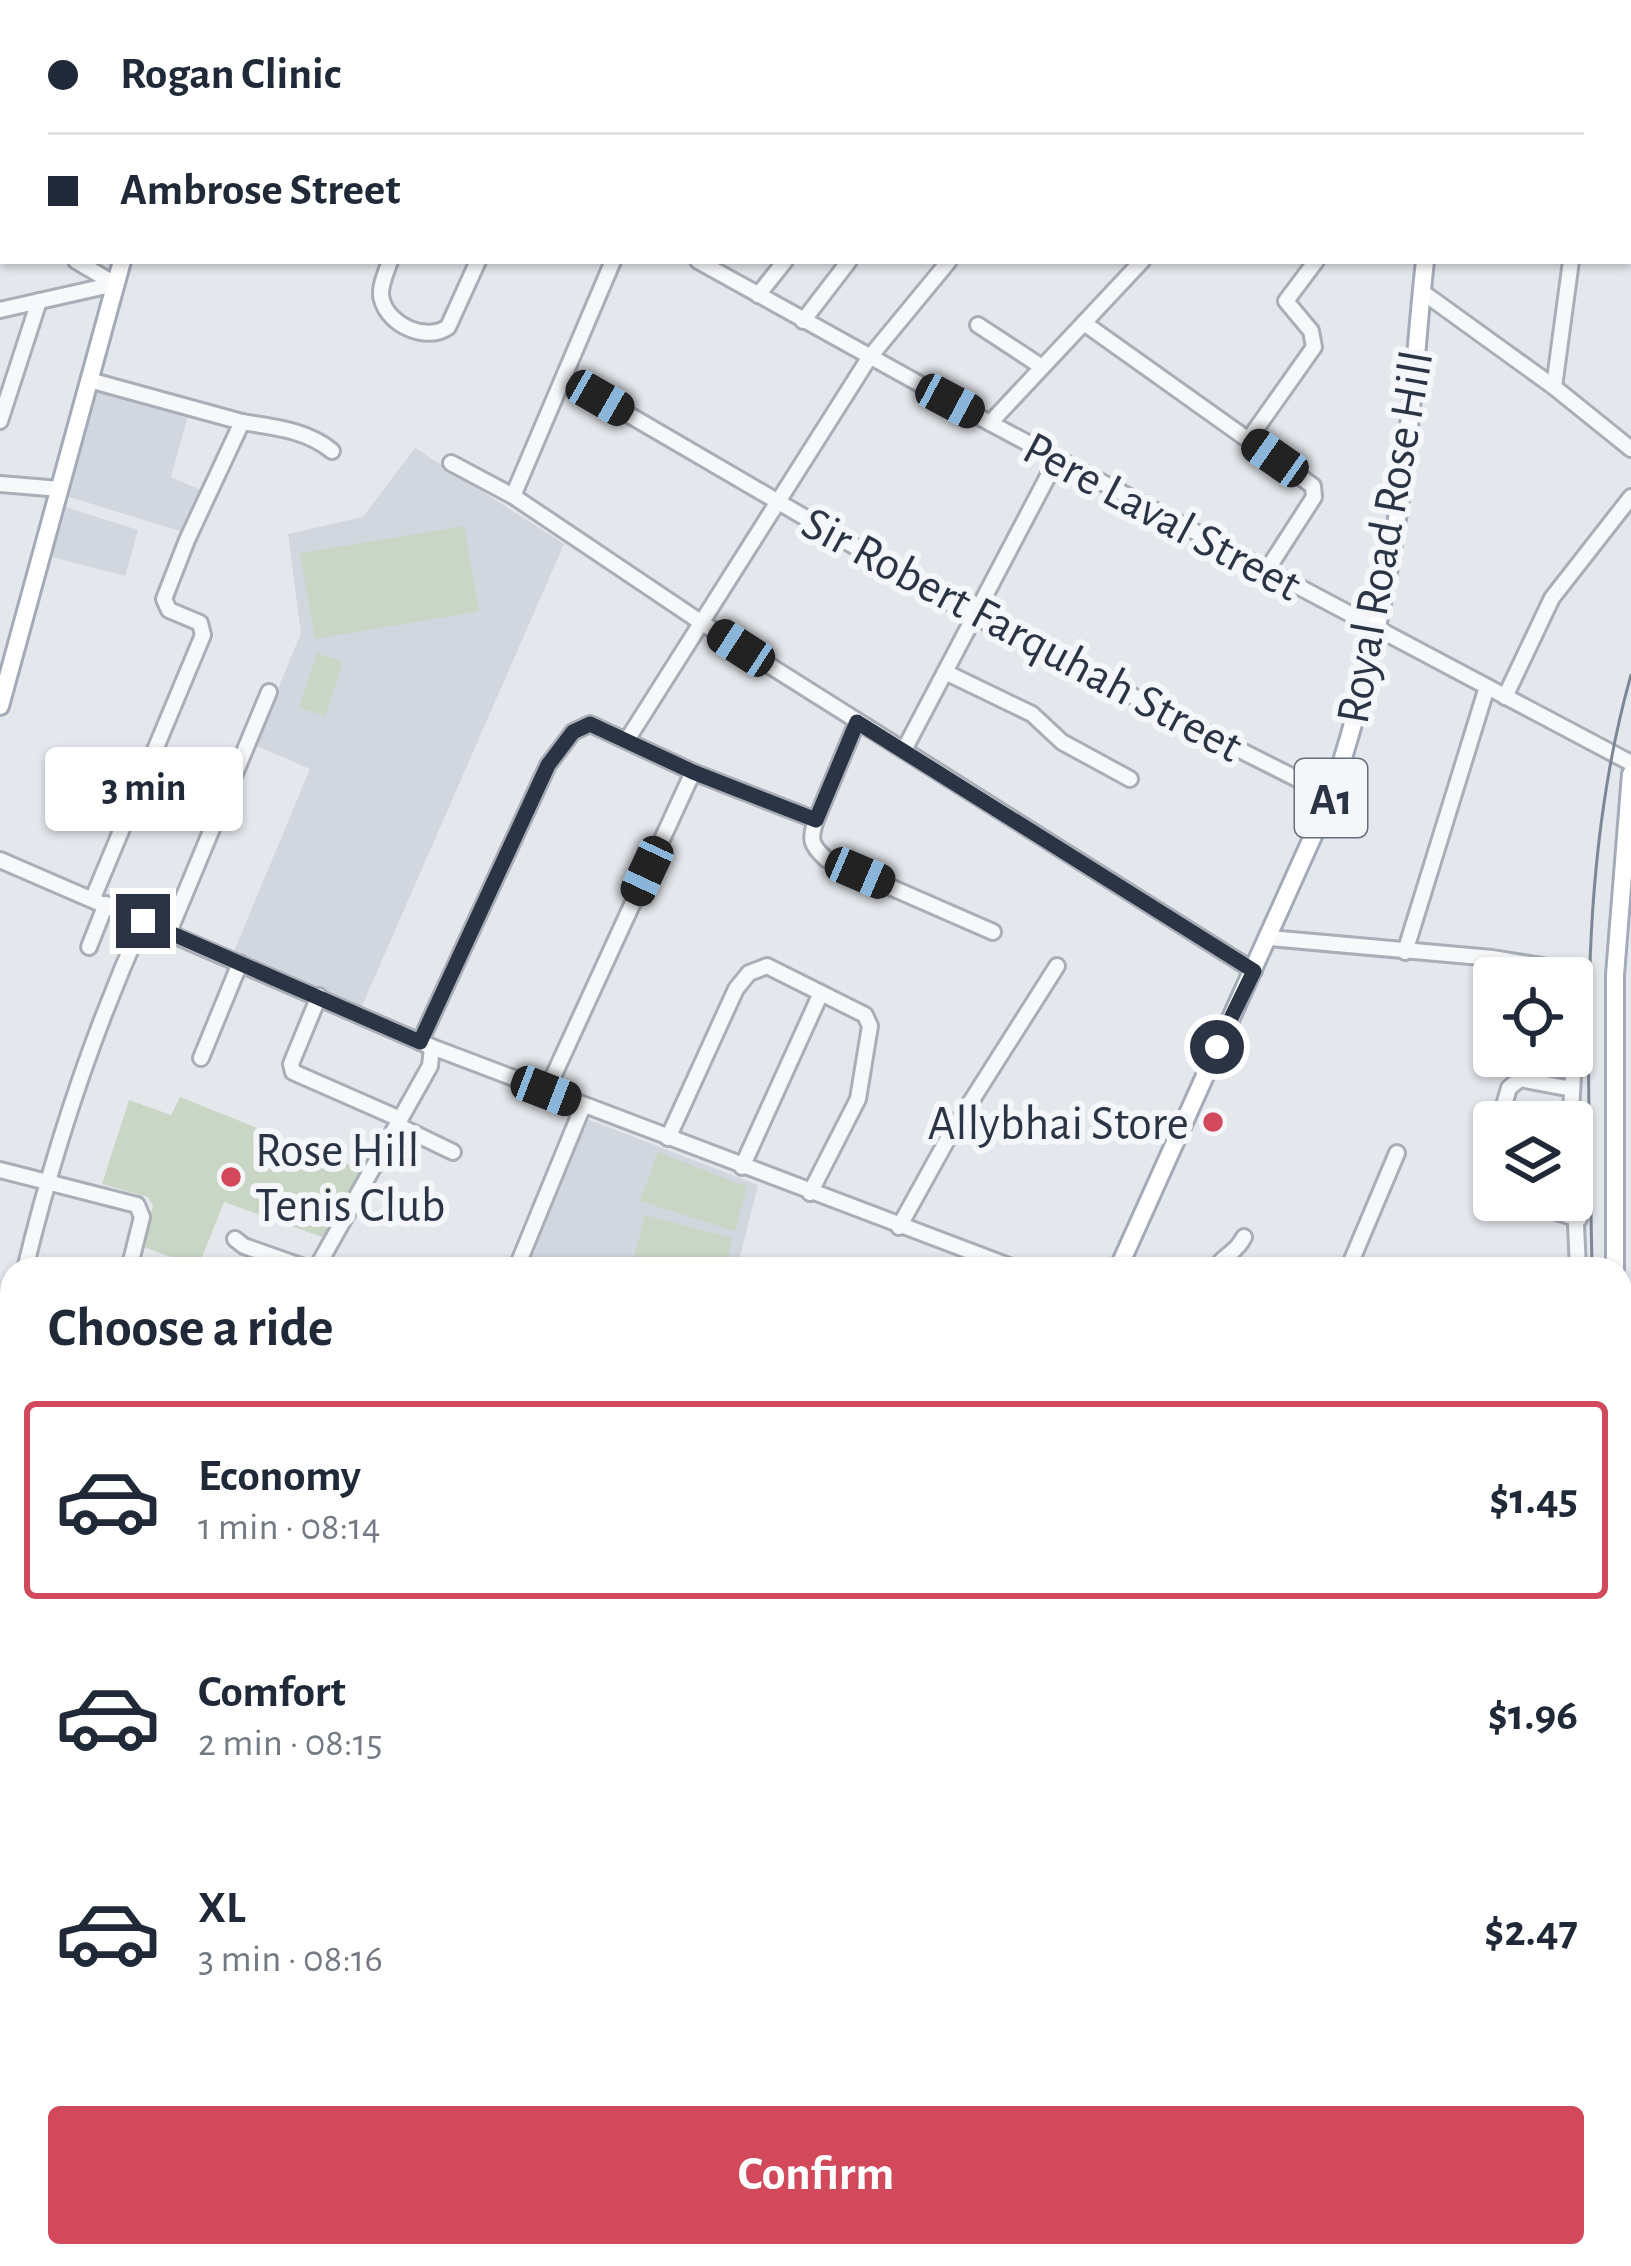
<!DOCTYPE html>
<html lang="en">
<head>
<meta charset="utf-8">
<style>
  body { margin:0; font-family:"Alegreya Sans",sans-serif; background:#f6f6f7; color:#1f2937; height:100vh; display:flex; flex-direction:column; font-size:45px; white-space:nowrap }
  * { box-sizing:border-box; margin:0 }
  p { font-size:39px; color:#747a83 }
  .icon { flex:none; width:66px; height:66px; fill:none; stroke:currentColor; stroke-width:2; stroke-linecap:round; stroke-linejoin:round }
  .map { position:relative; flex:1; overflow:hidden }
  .sheet { position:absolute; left:0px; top:1257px; width:1632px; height:1011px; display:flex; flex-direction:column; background:#fff; border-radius:36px 36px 0 0; box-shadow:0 3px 9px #0004 }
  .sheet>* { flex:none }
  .top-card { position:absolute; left:0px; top:0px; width:1632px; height:264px; box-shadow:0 3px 9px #0004; display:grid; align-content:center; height:264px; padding:0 48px; background:#fff }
  .buttons { position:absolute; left:1473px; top:957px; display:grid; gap:24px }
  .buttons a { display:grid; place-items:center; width:120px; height:120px; border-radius:12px; background:#fff; box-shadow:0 3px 9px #0004; font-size:60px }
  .end { position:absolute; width:54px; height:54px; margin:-27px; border:15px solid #2b3445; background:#fff; box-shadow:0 0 0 6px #fff }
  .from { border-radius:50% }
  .bubble { position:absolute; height:84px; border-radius:12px; background:#fff; box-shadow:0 3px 9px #0004; font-size:39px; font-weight:600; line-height:84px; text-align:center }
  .car { position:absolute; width:36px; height:72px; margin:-36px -18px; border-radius:15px; box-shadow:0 0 9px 3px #0007; background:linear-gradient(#222 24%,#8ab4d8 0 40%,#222 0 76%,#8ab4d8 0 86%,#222 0) }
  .top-card b { display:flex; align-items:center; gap:42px; height:114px; font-size:45px }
  .top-card b+b { border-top:3px solid #e0e1e3 }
  .top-card i { width:30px; height:30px; background:#1f2937 }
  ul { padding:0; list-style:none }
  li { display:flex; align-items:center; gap:36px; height:198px; margin:0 24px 18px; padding:0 24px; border:6px solid transparent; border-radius:12px }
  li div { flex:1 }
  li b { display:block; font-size:45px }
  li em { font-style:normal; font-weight:600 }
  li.current { border-color:#d1495b }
  li>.icon { width:108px; height:108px; stroke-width:1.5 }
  h2 { padding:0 48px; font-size:54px; line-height:144px }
  .primary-button { display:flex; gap:24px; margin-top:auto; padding:24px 48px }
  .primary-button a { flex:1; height:138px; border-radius:12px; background:#d1495b; color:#fff; font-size:48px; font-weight:600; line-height:138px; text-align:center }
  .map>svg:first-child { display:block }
  .built { fill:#d2d6de }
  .green { fill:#c9d6c5 }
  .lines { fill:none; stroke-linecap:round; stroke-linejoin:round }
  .stream { stroke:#9fb4cc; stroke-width:3 }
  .minor-casing { stroke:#a9aeb7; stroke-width:20 }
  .major-casing { stroke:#a3abb8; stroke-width:22 }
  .minor { stroke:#f7f8fa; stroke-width:14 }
  .major { stroke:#fff; stroke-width:16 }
  .tram { stroke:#7d8696; stroke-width:3 }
  .route { stroke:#2b3445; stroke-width:15 }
  .poi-dot { fill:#d1495b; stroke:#f4f6f9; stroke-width:4.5 }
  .labels { text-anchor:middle; stroke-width:12; stroke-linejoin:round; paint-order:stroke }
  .shield { fill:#f4f6f9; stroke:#676e7b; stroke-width:3 }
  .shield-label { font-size:45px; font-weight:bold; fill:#2b3445 }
  .street-label { font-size:48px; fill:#2b3445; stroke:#f4f6f9 }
  .poi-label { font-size:48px; fill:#2b3445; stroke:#f4f6f9; text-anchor:end }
</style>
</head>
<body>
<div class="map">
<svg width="1631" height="2266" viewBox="0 0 1631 2266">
  <rect width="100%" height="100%" fill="#e4e7ec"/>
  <!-- built -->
  <g class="built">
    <path d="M94,387L188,415L171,477L203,491L183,532L66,496Z"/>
    <path d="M415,448L564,544L361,1008L232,956L310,769L255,745L301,633L288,534L363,517Z"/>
    <path d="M62,506L138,530L125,576L48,556Z"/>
    <path d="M582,1117L758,1185L737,1269H523Z"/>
  </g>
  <!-- green -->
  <g class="green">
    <path d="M464,526L479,611L315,639L300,553Z"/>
    <path d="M317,653L343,662L325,716L299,707Z"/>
    <path d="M180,1097L362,1170L325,1238L224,1202L198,1267L141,1246L153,1206L148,1197L102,1184L129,1100L171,1115Z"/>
    <path d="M658,1152L747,1187L735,1231L640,1201Z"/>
    <path d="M645,1215L732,1238L726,1269H631Z"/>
  </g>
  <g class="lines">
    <!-- stream -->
    <g class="stream">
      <path d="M1620,2060L1631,2059"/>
      <path d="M1508,2256L1521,2266"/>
    </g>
    <!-- minor casing -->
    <g class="minor-casing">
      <g id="minor">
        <path d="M32,0L36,3"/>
        <path d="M214,0L219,3"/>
        <path d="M672,0L675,3"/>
        <path d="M807,0L810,3"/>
        <path d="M973,0L976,3"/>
        <path d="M1143,0L1146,3"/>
        <path d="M1524,0L1528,3"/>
        <path d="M73,3L75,0"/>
        <path d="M600,3L603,0"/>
        <path d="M993,3L995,0"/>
        <path d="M1315,3L1316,0"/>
        <path d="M1629,59L1631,57"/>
        <path d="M1629,92L1631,94"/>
        <path d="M0,147L3,141"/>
        <path d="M1629,147L1631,149"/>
        <path d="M0,217L3,219"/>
        <path d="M1629,251L1631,252"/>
        <path d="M76,261L115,284"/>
        <path d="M390,261C386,273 378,289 382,300C389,326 427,342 448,327L478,261"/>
        <path d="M698,261L990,423L1631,763"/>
        <path d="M1421,291L1554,387L1631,449"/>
        <path d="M758,295L785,261"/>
        <path d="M0,310L115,284"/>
        <path d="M803,321L849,261"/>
        <path d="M1084,323L1313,486L1314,497L1267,570"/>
        <path d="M978,325L1042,367"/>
        <path d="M564,377L974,616L1331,796"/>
        <path d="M89,380L242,422L187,540L164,599L169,610L200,623L203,635L93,898"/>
        <path d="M1554,387L1571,261"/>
        <path d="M0,421L39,301"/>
        <path d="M242,422C273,427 307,430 332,451"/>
        <path d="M990,423L1142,261"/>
        <path d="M1249,439L1314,347L1311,331L1286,301L1316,261"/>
        <path d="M451,463L513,496L702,623L1254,971"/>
        <path d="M0,484L60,489"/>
        <path d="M513,496L613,261"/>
        <path d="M945,672L1032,714L1062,742L1130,779"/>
        <path d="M1505,697L1552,598L1631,497"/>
        <path d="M857,722L816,820C809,840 811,845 826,859L993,932"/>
        <path d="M627,740L869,358L949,261"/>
        <path d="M904,750L1057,459"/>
        <path d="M0,860L432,1047L1017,1269"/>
        <path d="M169,932L269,692"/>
        <path d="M1269,938L1492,958L1560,969L1578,982L1571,1113L1578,1269"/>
        <path d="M89,947L106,904"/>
        <path d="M1405,952L1487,687"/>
        <path d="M319,996L291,1064L293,1072L400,1119"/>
        <path d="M420,1042L548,765L573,732L590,724L693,772L816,820"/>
        <path d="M201,1058L240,963"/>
        <path d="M546,1092L693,772"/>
        <path d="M1499,1122L1509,1088L1520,1079L1572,1089"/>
        <path d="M397,1125L453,1152"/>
        <path d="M668,1138L736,989L749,973L767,966L865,1015L870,1026L858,1099L810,1193"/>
        <path d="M1494,1139C1488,1158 1475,1179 1494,1193"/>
        <path d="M742,1167L821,993"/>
        <path d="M0,1170L137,1205L142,1217L129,1269"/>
        <path d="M1518,1200L1579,1219"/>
        <path d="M899,1227L951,1133L1057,966"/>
        <path d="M235,1239L244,1246L309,1269"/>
        <path d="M25,1269C54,1149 92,1034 143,921"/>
        <path d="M316,1269L430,1066L432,1047"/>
        <path d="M516,1269L583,1106"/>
        <path d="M1216,1269C1221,1256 1236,1254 1244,1237"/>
        <path d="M1348,1269L1397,1153"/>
        <path d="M0,1303L12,1305"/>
        <path d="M1620,1319L1631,1323"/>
        <path d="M0,1383L12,1325"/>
        <path d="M1620,1476L1631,1480"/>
        <path d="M0,1560L12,1562"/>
        <path d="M1620,1663L1631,1674"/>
        <path d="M1620,1718L1631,1724"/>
        <path d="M0,1786L12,1736"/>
        <path d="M0,1924L12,1925"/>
        <path d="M1623,2016L1626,1985L1631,1982"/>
        <path d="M696,2256L832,2266"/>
        <path d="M1272,2256L1274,2266"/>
        <path d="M0,2258L12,2073"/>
        <path d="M188,2266V2256"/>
        <path d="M392,2266L393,2256"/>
      </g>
    </g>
    <!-- major casing -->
    <g class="major-casing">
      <g id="major">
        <path d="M197,3L198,0"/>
        <path d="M1456,3V0"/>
        <path d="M0,706L122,261"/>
        <path d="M1118,1269L1331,796C1371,675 1397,545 1410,417C1416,365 1419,313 1425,261"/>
        <path d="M1615,1269V975L1631,774"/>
        <path d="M0,1770L12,1779"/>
        <path d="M1620,2014L1631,2019"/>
        <path d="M633,2256L645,2266"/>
        <path d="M992,2256L993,2266"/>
        <path d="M585,2266L586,2256"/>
        <path d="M1130,2266L1140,2256"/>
      </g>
    </g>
    <!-- minor -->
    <use href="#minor" class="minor"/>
    <!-- major -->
    <use href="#major" class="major"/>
    <!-- tram -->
    <g class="tram">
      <path d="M1592,1269C1589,1070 1576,869 1631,675"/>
      <path d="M1620,1993L1631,1995"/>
      <path d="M1101,2266L1109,2256"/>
      <path d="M1123,2266L1134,2256"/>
    </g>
  </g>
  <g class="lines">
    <!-- route -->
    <path class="route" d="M143,921L420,1042L548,765L573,732L590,724L693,772L816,820L857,722L1254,971L1217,1047"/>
  </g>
  <!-- markers -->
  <g class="poi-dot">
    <circle cx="1213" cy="1122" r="12"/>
    <circle cx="231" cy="1177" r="12"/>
  </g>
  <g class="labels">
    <!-- shield labels -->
    <rect class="shield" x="1295" y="759" width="72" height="78" rx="9"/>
    <g class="shield-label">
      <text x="1331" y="814">A1</text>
    </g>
    <!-- street labels -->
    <g class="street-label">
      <text transform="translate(1163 515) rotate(28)" y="17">Pere Laval Street</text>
      <text transform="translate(1383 537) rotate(-80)" y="17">Royal Road Rose Hill</text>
      <text transform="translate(1023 633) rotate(28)" y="17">Sir Robert Farquhah Street</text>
    </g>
    <!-- poi labels -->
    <g class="poi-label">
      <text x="1189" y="1139">Allybhai Store</text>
      <text x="255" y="1166" text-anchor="start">Rose Hill<tspan x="255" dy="55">Tenis Club</tspan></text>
    </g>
  </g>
</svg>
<div class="buttons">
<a><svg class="icon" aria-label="locate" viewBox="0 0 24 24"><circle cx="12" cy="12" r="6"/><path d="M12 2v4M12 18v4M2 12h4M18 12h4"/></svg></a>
<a><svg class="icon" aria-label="layers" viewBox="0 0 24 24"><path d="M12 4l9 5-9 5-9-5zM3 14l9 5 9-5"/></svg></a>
</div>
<i class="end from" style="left:1217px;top:1047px"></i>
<i class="end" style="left:143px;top:921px"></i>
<div class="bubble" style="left:45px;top:747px;width:198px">3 min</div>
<i class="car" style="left:600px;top:398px;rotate:120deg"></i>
<i class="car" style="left:950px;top:401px;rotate:118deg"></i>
<i class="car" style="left:1275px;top:458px;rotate:305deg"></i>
<i class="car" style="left:741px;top:648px;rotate:303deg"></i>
<i class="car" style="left:647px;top:871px;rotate:205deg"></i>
<i class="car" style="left:860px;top:873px;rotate:113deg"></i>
<i class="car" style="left:546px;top:1091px;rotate:111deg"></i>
<div class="top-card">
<b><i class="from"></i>Rogan Clinic</b>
<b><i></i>Ambrose Street</b>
</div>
<section class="sheet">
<h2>Choose a ride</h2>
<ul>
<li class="current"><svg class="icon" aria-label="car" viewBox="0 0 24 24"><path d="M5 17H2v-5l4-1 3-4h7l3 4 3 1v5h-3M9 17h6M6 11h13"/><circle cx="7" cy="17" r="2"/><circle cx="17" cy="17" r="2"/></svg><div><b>Economy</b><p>1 min · 08:14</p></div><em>$1.45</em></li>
<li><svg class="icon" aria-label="car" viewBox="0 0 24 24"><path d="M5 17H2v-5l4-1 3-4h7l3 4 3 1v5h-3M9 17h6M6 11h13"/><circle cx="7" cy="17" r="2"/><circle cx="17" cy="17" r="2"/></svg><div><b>Comfort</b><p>2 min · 08:15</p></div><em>$1.96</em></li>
<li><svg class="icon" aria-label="car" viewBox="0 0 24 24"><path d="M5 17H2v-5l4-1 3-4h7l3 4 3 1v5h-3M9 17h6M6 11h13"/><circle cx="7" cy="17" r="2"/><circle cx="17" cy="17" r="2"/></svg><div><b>XL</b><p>3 min · 08:16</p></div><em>$2.47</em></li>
</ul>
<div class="primary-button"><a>Confirm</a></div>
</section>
</div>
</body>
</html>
